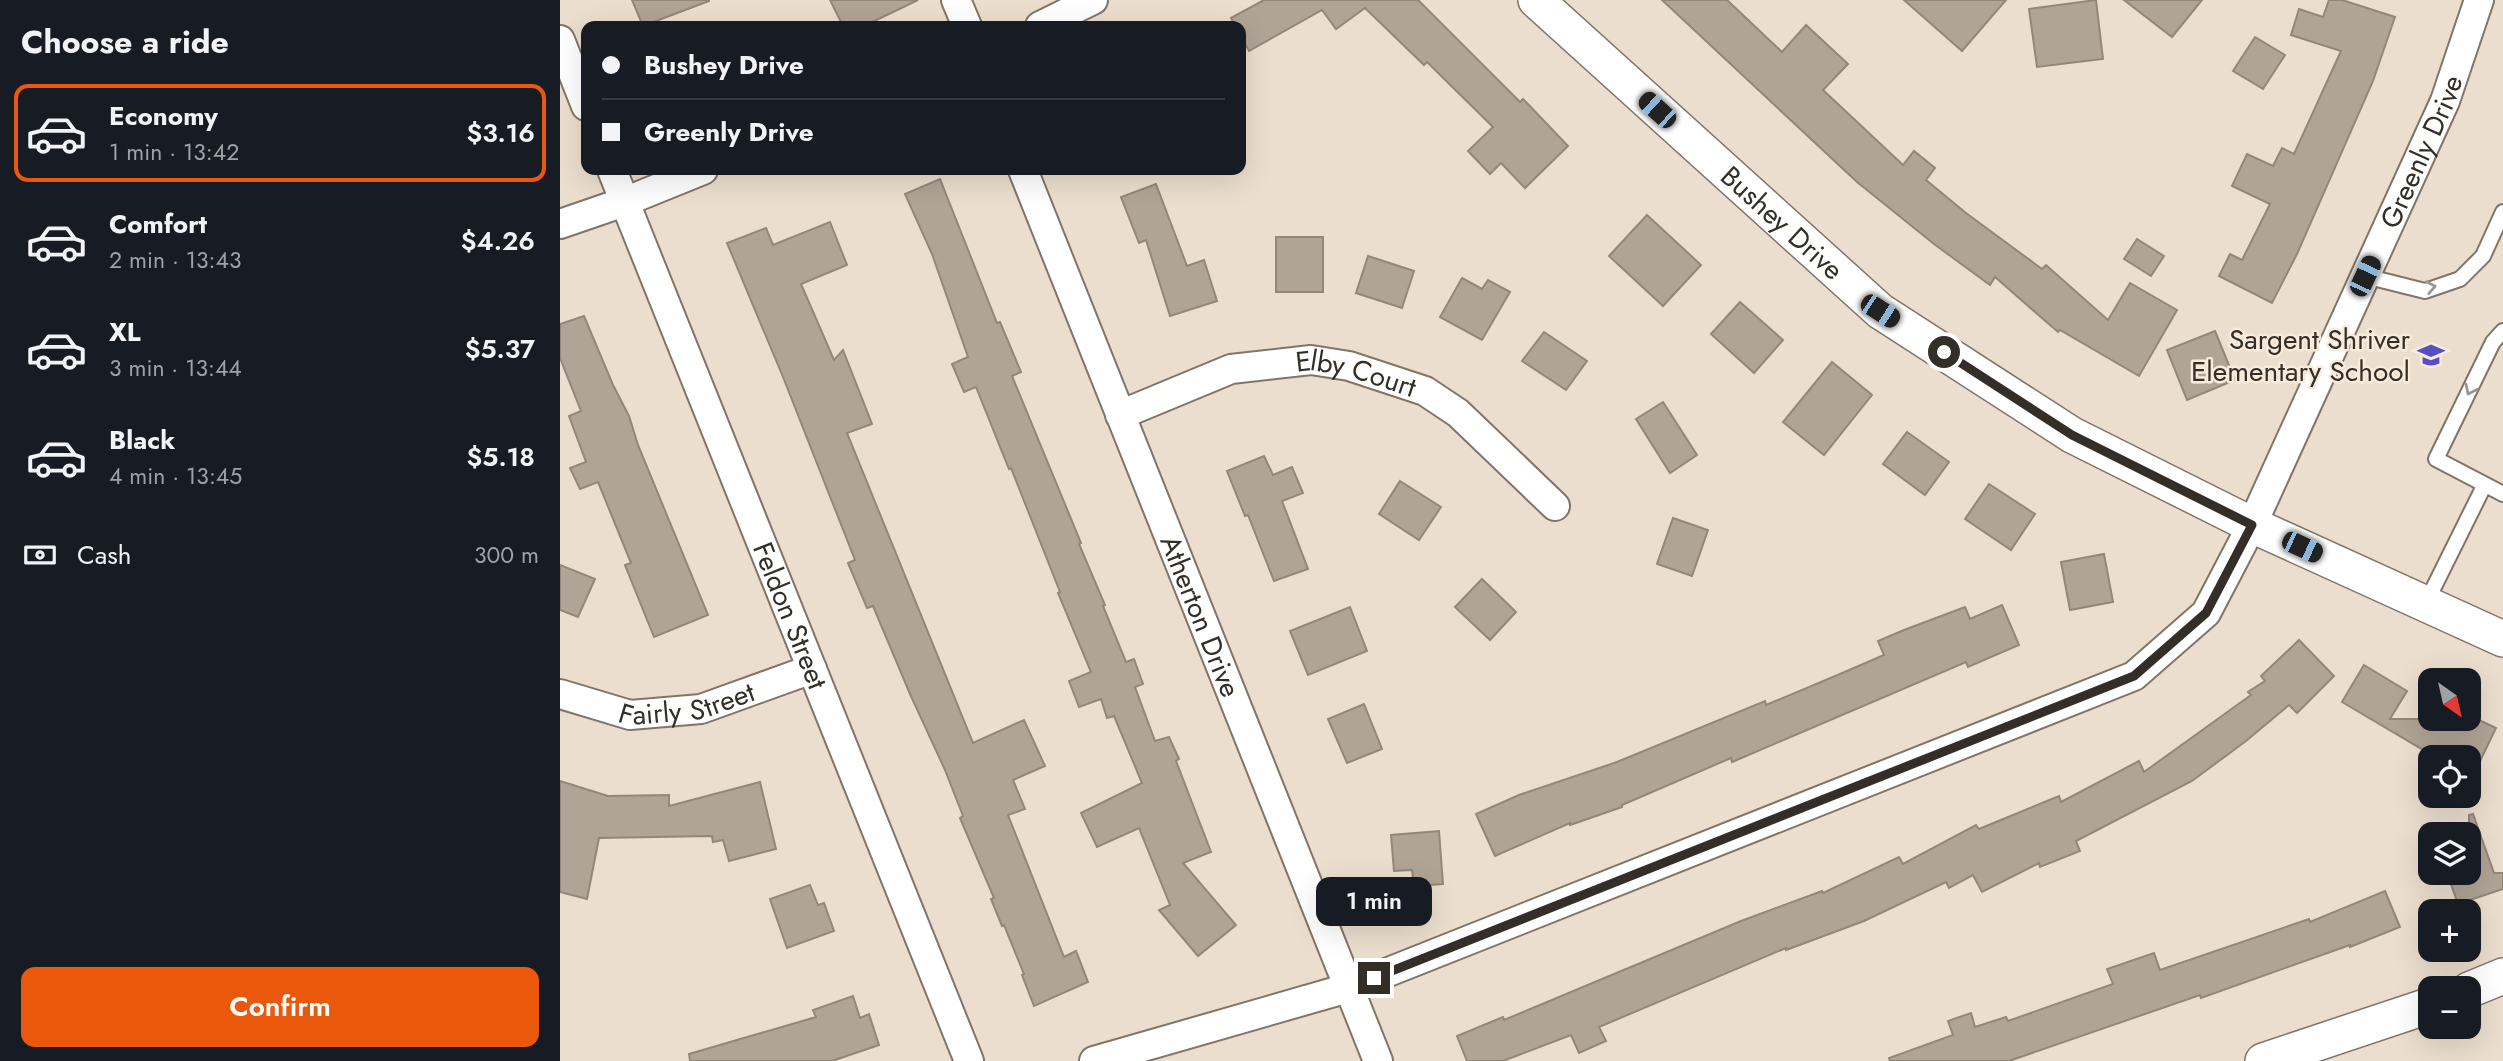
<!DOCTYPE html>
<html lang="en">
<head>
<meta charset="utf-8">
<style>
  body { margin:0; font-family:Jost,sans-serif; background:#20242c; color:#f1f3f6; height:100vh; display:flex; flex-direction:column; font-size:26px; white-space:nowrap }
  * { box-sizing:border-box; margin:0 }
  p { font-size:23px; color:#9ea1a6 }
  .icon { flex:none; width:38px; height:38px; fill:none; stroke:currentColor; stroke-width:2; stroke-linecap:round; stroke-linejoin:round }
  .map { position:relative; flex:1; overflow:hidden }
  .drawer { display:flex; flex-direction:column; background:#171b24; width:560px }
  .drawer>* { flex:none }
  .guide { position:absolute; left:21px; top:21px; width:665px; height:154px; border-radius:14px; box-shadow:0 7px 28px #0002; display:grid; align-content:center; height:154px; padding:0 21px; background:#171b24 }
  .needle { width:46px; rotate:146deg }
  .controls { position:absolute; left:1858px; top:668px; display:grid; gap:14px }
  .controls a { display:grid; place-items:center; width:63px; height:63px; border-radius:14px; background:#171b24; box-shadow:0 7px 28px #0002; font-size:35px }
  .end { position:absolute; width:32px; height:32px; margin:-16px; border:9px solid #332e28; background:#fff; box-shadow:0 0 0 4px #fff }
  .from { border-radius:50% }
  .bubble { position:absolute; height:49px; border-radius:14px; background:#171b24; box-shadow:0 7px 28px #0002; font-size:23px; font-weight:600; line-height:49px; text-align:center }
  .car { position:absolute; width:21px; height:42px; margin:-21px -10px; border-radius:9px; box-shadow:0 0 5px 2px #0007; background:linear-gradient(#222 24%,#8ab4d8 0 40%,#222 0 76%,#8ab4d8 0 86%,#222 0) }
  .guide b { display:flex; align-items:center; gap:24px; height:66px; font-size:26px }
  .guide b+b { border-top:2px solid #363941 }
  .guide i { width:18px; height:18px; background:#f1f3f6 }
  ul { padding:0; list-style:none }
  li { display:flex; align-items:center; gap:21px; height:98px; margin:0 14px 10px; padding:0 7px; border:4px solid transparent; border-radius:14px }
  li div { flex:1 }
  li b { display:block; font-size:26px }
  li em { font-style:normal; font-weight:600 }
  li.on { border-color:#ea580c }
  li>.icon { width:63px; height:63px; stroke-width:1.5 }
  h2 { padding:0 21px; font-size:32px; line-height:84px }
  .pay { display:flex; align-items:center; gap:18px; height:77px; padding:0 21px; font-size:26px }
  .pay p { margin-inline-start:auto }
  .button { display:flex; gap:14px; margin-top:auto; padding:14px 21px }
  .button a { flex:1; height:80px; border-radius:14px; background:#ea580c; color:#fff; font-size:28px; font-weight:600; line-height:80px; text-align:center }
  main { display:flex; flex:1; min-height:0 }
  .map>svg:first-child { display:block }
  .building { fill:#b0a496; stroke:#938779; stroke-width:2 }
  .lines { fill:none; stroke-linecap:round; stroke-linejoin:round }
  .service-casing { stroke:#817567; stroke-width:18 }
  .minor-casing { stroke:#817567; stroke-width:32 }
  .tertiary-casing { stroke:#817567; stroke-width:38 }
  .service { stroke:#fff; stroke-width:14 }
  .minor { stroke:#fff; stroke-width:28 }
  .tertiary { stroke:#fff; stroke-width:35 }
  .oneway { stroke:#999694 }
  .route { stroke:#332e28; stroke-width:9 }
  .labels { text-anchor:middle; stroke-width:5; stroke-linejoin:round; paint-order:stroke }
  .street-label { font-size:28px; fill:#332e28; stroke:#f8ebdb }
  .poi-label { font-size:28px; fill:#332e28; stroke:#f8ebdb; text-anchor:end }
</style>
</head>
<body>
<main>
<section class="drawer">
<h2>Choose a ride</h2>
<ul>
<li class="on"><svg class="icon" aria-label="car" viewBox="0 0 24 24"><path d="M5 17H2v-5l4-1 3-4h7l3 4 3 1v5h-3M9 17h6M6 11h13"/><circle cx="7" cy="17" r="2"/><circle cx="17" cy="17" r="2"/></svg><div><b>Economy</b><p>1 min · 13:42</p></div><em>$3.16</em></li>
<li><svg class="icon" aria-label="car" viewBox="0 0 24 24"><path d="M5 17H2v-5l4-1 3-4h7l3 4 3 1v5h-3M9 17h6M6 11h13"/><circle cx="7" cy="17" r="2"/><circle cx="17" cy="17" r="2"/></svg><div><b>Comfort</b><p>2 min · 13:43</p></div><em>$4.26</em></li>
<li><svg class="icon" aria-label="car" viewBox="0 0 24 24"><path d="M5 17H2v-5l4-1 3-4h7l3 4 3 1v5h-3M9 17h6M6 11h13"/><circle cx="7" cy="17" r="2"/><circle cx="17" cy="17" r="2"/></svg><div><b>XL</b><p>3 min · 13:44</p></div><em>$5.37</em></li>
<li><svg class="icon" aria-label="car" viewBox="0 0 24 24"><path d="M5 17H2v-5l4-1 3-4h7l3 4 3 1v5h-3M9 17h6M6 11h13"/><circle cx="7" cy="17" r="2"/><circle cx="17" cy="17" r="2"/></svg><div><b>Black</b><p>4 min · 13:45</p></div><em>$5.18</em></li>
</ul>
<div class="pay"><svg class="icon" aria-label="cash" viewBox="0 0 24 24"><path d="M3 7h18v10H3z"/><circle cx="12" cy="12" r="2"/></svg>Cash<p>300 m</p></div>
<div class="button"><a>Confirm</a></div>
</section>
<div class="map">
<svg width="1943" height="1061" viewBox="0 0 1943 1061">
  <rect width="100%" height="100%" fill="#ebdece"/>
  <!-- building -->
  <g class="building">
    <path d="M72,0H149V1L83,26Z"/>
    <path d="M270,0H358L304,26H283Z"/>
    <path d="M704,0H858L960,102L963,99L1008,146L965,188L941,163L930,174L908,151L933,127L867,62L864,65L805,8L776,29L762,10L689,51L681,36V26H675L671,18Z"/>
    <path d="M1102,0H1167L1222,52L1246,25L1288,64L1263,90L1343,165L1354,151L1375,168L1366,180L1406,213L1482,269L1486,265L1548,320L1570,283L1617,310L1579,376L1500,330L1498,332L1435,277L1430,285L1374,244L1297,182Z"/>
    <path d="M1344,0H1446L1402,51Z"/>
    <path d="M1536,0L1543,59L1477,67L1469,9Z"/>
    <path d="M1564,0H1642L1612,37Z"/>
    <path d="M1769,0H1782L1835,17L1813,81L1737,254L1712,303L1659,276L1670,254L1682,260L1710,204L1672,186L1687,154L1713,166L1722,148L1734,154L1781,51L1731,35L1739,9L1763,17Z"/>
    <path d="M1695,37L1725,55L1703,89L1673,71Z"/>
    <path d="M380,179L437,323L440,322L461,372L452,376L521,543L519,544L545,605L543,606L566,662L574,659L583,684L575,687L595,741L609,737L619,759L616,761L651,852L623,863L676,925L638,956L599,910L610,905L579,828L537,847L521,813L582,783L554,716L547,718L541,699L519,707L509,681L531,672L498,593L500,592L451,468L449,469L416,387L404,392L392,364L408,357L372,254L345,194Z"/>
    <path d="M596,184L627,266L644,260L657,301L610,316L586,240L579,243L561,197Z"/>
    <path d="M1087,215L1141,265L1103,306L1049,256Z"/>
    <path d="M270,222L287,265L241,284L274,360L283,350L312,424L287,433L413,743L464,720L485,766L453,780L465,809L448,815L504,957L516,951L528,982L474,1006L462,975L464,974L444,925L442,926L431,899L434,898L400,818L403,816L385,770L350,694L313,606L307,608L288,563L295,560L223,377L167,243L206,228L213,245Z"/>
    <rect x="716" y="237" width="47" height="55"/>
    <path d="M1577,239L1604,256L1591,276L1564,259Z"/>
    <path d="M808,256L854,271L842,308L796,293Z"/>
    <path d="M902,278L922,289L928,280L950,292L922,340L880,317Z"/>
    <path d="M1180,302L1223,340L1194,373L1151,334Z"/>
    <path d="M24,316L53,385L69,416L78,445L148,615L94,637L65,565L71,563L38,482L20,489L10,468L26,462L9,416L21,411L0,358V324Z"/>
    <path d="M1655,331L1675,380L1627,400L1607,350Z"/>
    <path d="M984,332L1027,361L1006,390L962,361Z"/>
    <path d="M1272,362L1312,395L1264,455L1223,422Z"/>
    <path d="M1103,402L1137,455L1110,473L1076,419Z"/>
    <path d="M1347,432L1389,462L1365,495L1323,464Z"/>
    <path d="M704,456L713,475L732,467L743,493L722,501L748,569L714,581L688,515L685,516L667,471Z"/>
    <path d="M840,481L881,507L859,540L819,514Z"/>
    <path d="M1429,484L1475,514L1451,550L1405,519Z"/>
    <path d="M1113,518L1148,530L1132,576L1097,564Z"/>
    <path d="M1544,554L1553,602L1510,610L1501,562Z"/>
    <path d="M0,565L35,579L18,617L0,610Z"/>
    <path d="M922,579L956,612L930,640L895,607Z"/>
    <path d="M1442,605L1459,645L1408,667L1406,662L1172,762L1171,758L1062,805V807L1010,825V823L935,856L916,814L959,795L1057,762L1205,701L1206,705L1280,674L1324,655L1318,641L1344,630L1405,607L1410,619Z"/>
    <path d="M790,607L807,651L748,675L730,631Z"/>
    <path d="M1739,640L1774,676L1737,713L1729,705L1686,741L1632,781L1516,841L1520,851L1480,867L1479,863L1422,892L1413,875L1389,888L1386,882L1304,921L1226,950V948L1039,1027L1046,1041L1019,1053L1011,1035L943,1061H907L897,1036L943,1017L944,1020L1181,921L1262,891L1263,893L1339,857L1343,864L1416,825L1419,829L1499,796L1501,802L1579,761L1584,772L1691,695L1688,692L1705,681L1701,676Z"/>
    <path d="M1804,665L1847,691L1830,719H1917L1936,728L1911,780L1909,758H1871V761L1860,756L1863,750L1782,702Z"/>
    <path d="M804,704L822,749L787,763L768,719Z"/>
    <path d="M0,781L48,796L109,795V806L200,782L216,849L169,861L163,840L153,842L152,836L39,838L27,899L0,892Z"/>
    <path d="M1913,814L1934,873H1943V889L1898,904L1887,873H1909V815Z"/>
    <path d="M879,831L883,884L854,886L852,870L834,871L831,835Z"/>
    <path d="M250,885L258,905L264,903L274,931L227,948L210,899Z"/>
    <path d="M1825,891L1840,927L1790,947V945L1641,998L1640,995L1449,1061H1330L1329,1058L1393,1035L1388,1021L1411,1013L1415,1027L1446,1017L1448,1021L1553,984L1547,969L1594,953L1600,970L1749,919L1750,922Z"/>
    <path d="M293,996L300,1018L309,1014L319,1045L272,1061H130L129,1054L256,1017L253,1010Z"/>
  </g>
  <g class="lines">
    <!-- service casing -->
    <g class="service-casing">
      <g id="service">
        <path d="M1805,276L1865,291L1900,279L1923,256L1943,212"/>
        <path d="M1943,331L1933,342L1876,459L1943,494"/>
        <path d="M1866,603L1924,486"/>
      </g>
    </g>
    <!-- minor casing -->
    <g class="minor-casing">
      <g id="minor">
        <path d="M396,0L407,26"/>
        <path d="M480,26L533,0"/>
        <path d="M0,40L26,106"/>
        <path id="s1" d="M52,170L409,1061"/>
        <path id="s2" d="M463,170L818,1061"/>
        <path d="M0,224L64,202L143,170"/>
        <path id="s3" d="M560,415L671,369L751,360L789,366L865,391L898,413L995,506"/>
        <path id="s4" d="M0,694L70,715L141,709L252,669"/>
        <path id="s5" d="M534,1061L788,988L1574,676L1646,613L1692,525L1885,101L1919,0"/>
      </g>
    </g>
    <!-- tertiary casing -->
    <g class="tertiary-casing">
      <g id="tertiary">
        <path id="s6" d="M976,0L1320,311L1512,435L1692,525L1943,639"/>
        <path d="M1909,990L1943,976"/>
        <path d="M1703,1061L1871,1005"/>
      </g>
    </g>
    <!-- service -->
    <use href="#service" class="service"/>
    <!-- minor -->
    <use href="#minor" class="minor"/>
    <!-- tertiary -->
    <use href="#tertiary" class="tertiary"/>
  </g>
  <!-- one-way arrows -->
  <defs><path id="oneway-chevron" d="M-2-3.5L2.5 0L-2 3.5" fill="none" stroke-width="1.6" stroke-linecap="round" stroke-linejoin="round" transform="scale(1.75)"/></defs>
  <g class="oneway">
    <use href="#oneway-chevron" transform="translate(1871 287) rotate(-11)"/>
    <use href="#oneway-chevron" transform="translate(1910 390) rotate(116)"/>
  </g>
  <g class="lines">
    <!-- route -->
    <path class="route" d="M814,978L1574,676L1646,613L1692,525L1512,435L1384,352"/>
  </g>
  <!-- icons -->
  <defs>
    <g id="school-bare" transform="scale(2.1)"><path d="M0-5L7-2L0 1L-7-2ZM-4 1L0 2.5L4 1V4Q0 6-4 4Z" fill="#594ec6" stroke="#f8ebdb" stroke-width="2.5" paint-order="stroke"/></g>
  </defs>
  <g fill-rule="evenodd">
    <use href="#school-bare" x="1871" y="355"/>
  </g>
  <g class="labels">
    <!-- street labels -->
    <g class="street-label">
      <text dy="10" stroke="none"><textPath href="#s5" startOffset="1715">Greenly Drive</textPath></text>
      <text dy="10" stroke="none"><textPath href="#s6" startOffset="332">Bushey Drive</textPath></text>
      <text dy="10" stroke="none"><textPath href="#s3" startOffset="247">Elby Court</textPath></text>
      <text dy="10" stroke="none"><textPath href="#s1" startOffset="480">Feldon Street</textPath></text>
      <text dy="10" stroke="none"><textPath href="#s2" startOffset="480">Atherton Drive</textPath></text>
      <text dy="10" stroke="none"><textPath href="#s4" startOffset="131">Fairly Street</textPath></text>
    </g>
    <!-- poi labels -->
    <g class="poi-label">
      <text x="1850" y="349">Sargent Shriver<tspan x="1850" dy="32">Elementary School</tspan></text>
    </g>
  </g>
</svg>
<div class="controls">
<a><svg class="needle" viewBox="-14 -14 28 28"><path d="M0-13l5 13h-10z" fill="#e53935"/><path d="M0 13l5-13h-10z" fill="#9ea1a6"/></svg></a>
<a><svg class="icon" aria-label="locate" viewBox="0 0 24 24"><circle cx="12" cy="12" r="6"/><path d="M12 2v4M12 18v4M2 12h4M18 12h4"/></svg></a>
<a><svg class="icon" aria-label="layers" viewBox="0 0 24 24"><path d="M12 4l9 5-9 5-9-5zM3 14l9 5 9-5"/></svg></a>
<a>+</a>
<a>−</a>
</div>
<i class="end from" style="left:1384px;top:352px"></i>
<i class="end" style="left:814px;top:978px"></i>
<div class="bubble" style="left:756px;top:877px;width:116px">1 min</div>
<i class="car" style="left:1097px;top:110px;rotate:312deg"></i>
<i class="car" style="left:1805px;top:276px;rotate:25deg"></i>
<i class="car" style="left:1320px;top:311px;rotate:123deg"></i>
<i class="car" style="left:1742px;top:547px;rotate:115deg"></i>
<div class="guide">
<b><i class="from"></i>Bushey Drive</b>
<b><i></i>Greenly Drive</b>
</div>
</div>
</main>
</body>
</html>
